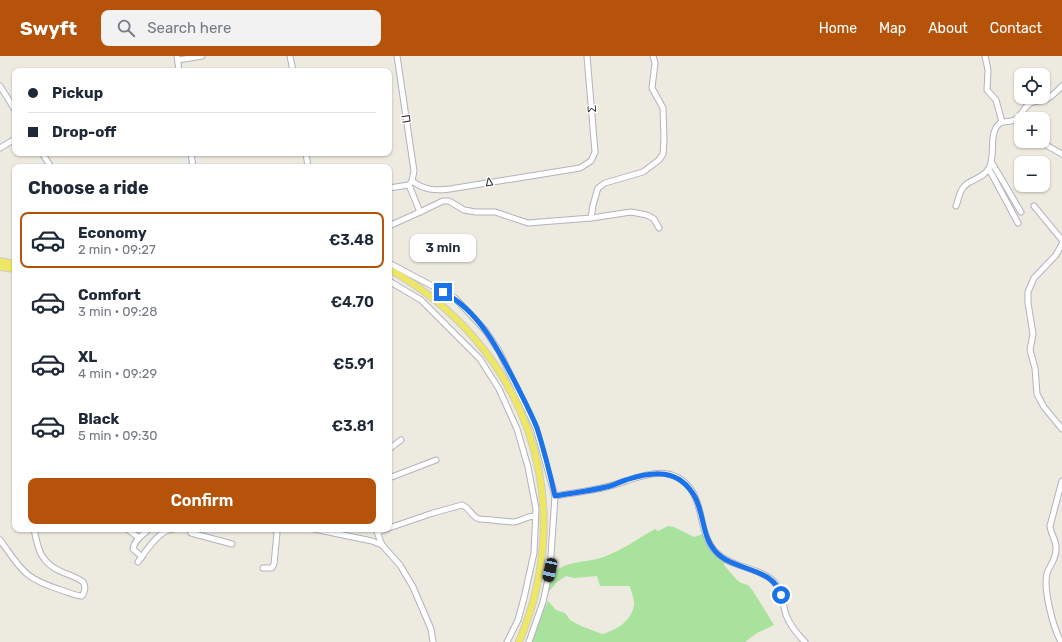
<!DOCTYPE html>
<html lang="en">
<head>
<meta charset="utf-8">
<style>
  body { margin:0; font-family:Rubik,sans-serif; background:#f2f2f3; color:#1f2937; height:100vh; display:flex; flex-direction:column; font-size:15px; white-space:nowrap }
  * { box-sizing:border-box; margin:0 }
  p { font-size:13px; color:#747a83 }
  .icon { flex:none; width:22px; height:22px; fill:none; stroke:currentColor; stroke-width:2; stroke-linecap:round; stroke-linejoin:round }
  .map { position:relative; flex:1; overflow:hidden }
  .side { position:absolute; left:12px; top:108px; width:380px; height:368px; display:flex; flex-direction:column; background:#fff; border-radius:8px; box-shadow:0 1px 3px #0004 }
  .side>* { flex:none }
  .guide { position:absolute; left:12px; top:12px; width:380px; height:88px; border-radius:8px; box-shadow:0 1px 3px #0004; display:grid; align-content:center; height:88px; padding:0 16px; background:#fff }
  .tools { position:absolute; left:1014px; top:12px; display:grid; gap:8px }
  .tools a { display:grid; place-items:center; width:36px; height:36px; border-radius:8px; background:#fff; box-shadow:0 1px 3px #0004; font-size:20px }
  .end { position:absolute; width:18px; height:18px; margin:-9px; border:5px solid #1a73e8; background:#fff; box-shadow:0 0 0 2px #fff }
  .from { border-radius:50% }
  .bubble { position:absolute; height:28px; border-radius:8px; background:#fff; box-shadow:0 1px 3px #0004; font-size:13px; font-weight:600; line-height:28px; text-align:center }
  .car { position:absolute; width:12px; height:24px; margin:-12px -6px; border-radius:5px; box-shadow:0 0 3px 1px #0007; background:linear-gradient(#222 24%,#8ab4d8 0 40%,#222 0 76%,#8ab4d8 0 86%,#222 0) }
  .guide b { display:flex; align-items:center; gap:14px; height:38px; font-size:15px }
  .guide b+b { border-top:1px solid #e0e1e3 }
  .guide i { width:10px; height:10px; background:#1f2937 }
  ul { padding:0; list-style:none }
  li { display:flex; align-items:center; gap:12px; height:56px; margin:0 8px 6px; padding:0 8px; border:2px solid transparent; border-radius:8px }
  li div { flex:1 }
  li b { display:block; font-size:15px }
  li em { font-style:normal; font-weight:600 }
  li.current { border-color:#b45309 }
  li>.icon { width:36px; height:36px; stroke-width:1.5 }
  h2 { padding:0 16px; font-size:18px; line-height:48px }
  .cta { display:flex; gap:8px; margin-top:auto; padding:8px 16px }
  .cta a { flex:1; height:46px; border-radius:8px; background:#b45309; color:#fff; font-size:16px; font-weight:600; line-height:46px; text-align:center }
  header { display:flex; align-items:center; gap:24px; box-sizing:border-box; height:56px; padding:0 20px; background:#b45309; color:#fff }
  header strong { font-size:19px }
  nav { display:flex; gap:22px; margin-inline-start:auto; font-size:14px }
  .search { width:280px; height:36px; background:#f2f2f3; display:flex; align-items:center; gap:10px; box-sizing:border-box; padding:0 14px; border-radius:8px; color:#747a83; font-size:15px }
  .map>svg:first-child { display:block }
  .green { fill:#a8e29d }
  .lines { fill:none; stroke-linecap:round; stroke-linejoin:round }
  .minor-casing { stroke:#b2b2bf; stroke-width:7 }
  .major-casing { stroke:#ccc; stroke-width:8 }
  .minor { stroke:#fff; stroke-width:5 }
  .major { stroke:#eee763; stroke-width:6 }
  .route { stroke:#1a73e8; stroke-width:5 }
  .labels { text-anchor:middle; stroke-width:3; stroke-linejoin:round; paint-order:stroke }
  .street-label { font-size:12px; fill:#2c2c2c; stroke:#fff }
</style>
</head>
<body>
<header>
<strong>Swyft</strong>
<div class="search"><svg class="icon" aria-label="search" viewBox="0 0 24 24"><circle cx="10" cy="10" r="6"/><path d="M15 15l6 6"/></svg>Search here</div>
<nav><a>Home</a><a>Map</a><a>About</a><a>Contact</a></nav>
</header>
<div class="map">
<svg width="1062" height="586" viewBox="0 0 1062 586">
  <rect width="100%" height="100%" fill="#edeadf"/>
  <!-- green -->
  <path class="green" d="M668,470L674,471L694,481L703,478L708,491L725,505L724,509L736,523L741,527L748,529L753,535L774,569L757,577L745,586H532L540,561L548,545L556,554L565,557L570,564L581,570L602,578C615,575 632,565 634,549C635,544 631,536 630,530H600L597,520L574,522L566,520L557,526L547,538C548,531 549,523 554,517C563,506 584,506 597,503C619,497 635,484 655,473L658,475Z"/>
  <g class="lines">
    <!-- minor casing -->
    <g class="minor-casing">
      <g id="minor">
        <path d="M177,0L179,15"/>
        <path d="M290,0L293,15"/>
        <path d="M397,0L414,115L412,125"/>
        <path d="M985,0L988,14L987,34L996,44L1002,66"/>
        <path d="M178,4L202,0"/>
        <path d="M0,30L15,54"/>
        <path d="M1039,85L1062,98"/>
        <path d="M0,92L15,83"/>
        <path d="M42,97L51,111"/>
        <path d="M191,97L193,111"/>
        <path d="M306,97L308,111"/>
        <path d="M992,107L1021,156"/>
        <path d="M989,113L1018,167"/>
        <path d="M409,129L420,156L443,145H449L464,154L476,156H495L528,167L591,162L631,156L647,159L654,163L659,172"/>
        <path d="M389,132L409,129L412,125C424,134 435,135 450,133L580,112L591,105L595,96L587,0"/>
        <path d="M956,150C958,145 959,139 961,135C966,123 983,124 989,112C996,101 988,78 999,68C1003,64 1011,67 1016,63C1021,60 1023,53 1028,49C1033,44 1040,46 1045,44C1052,41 1057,35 1062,30"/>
        <path d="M1034,150L1062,184"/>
        <path d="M591,162L593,149L598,132L605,127L643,116L659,104L663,98L664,83L663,52L652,32L655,7L653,0"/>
        <path d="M389,170L420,156"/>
        <path d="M1062,188L1056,199L1034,222L1028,236V247L1033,278L1030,294L1035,312L1037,338L1044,351L1062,373"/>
        <path d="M389,207L455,242L485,274L499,295L536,372L555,440L550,514L543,546L529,586"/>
        <path d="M389,225L421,244L480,303L499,333L517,373L528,411L536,453L534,497L524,542L518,564L507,586"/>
        <path d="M389,393L401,384"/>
        <path d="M389,422L436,404"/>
        <path d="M555,440C572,437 590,435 606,431C636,424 669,402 692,435C703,452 700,473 711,490C726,512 753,509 771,523C782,532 782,546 786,559C790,569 797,578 805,586"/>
        <path d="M389,472L433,457L462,449C469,451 471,460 479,463C482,463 511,466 514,466C521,465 527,460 535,460"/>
        <path d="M127,473L139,482"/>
        <path d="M189,473L191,477L232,488"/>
        <path d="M314,473L372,485L382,489"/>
        <path d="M376,473L382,489L400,509L413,531L431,573L433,586"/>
        <path d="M378,476L387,473"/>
        <path d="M0,484C22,514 23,522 61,534C68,536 75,540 82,540C85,536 86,530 83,526C77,521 69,519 62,516C41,507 38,494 34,473"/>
        <path d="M142,501L133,493C134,484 143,479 149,473"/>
        <path d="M138,506C146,495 159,474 173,473"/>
        <path d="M263,512H272L274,508L277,477L275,473"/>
        <path d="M1061,586C1053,571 1043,533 1047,517C1050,509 1056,503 1056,494C1057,485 1051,479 1050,470L1062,425"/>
      </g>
    </g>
    <!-- major casing -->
    <g class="major-casing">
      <g id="major">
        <path d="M0,205L15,208"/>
        <path d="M0,211L15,213"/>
        <path d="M389,213C525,289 580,442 519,586"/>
      </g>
    </g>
    <!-- minor -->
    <use href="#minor" class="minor"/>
    <!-- major -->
    <use href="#major" class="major"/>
  </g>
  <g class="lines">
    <!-- route -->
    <path class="route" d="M443,236C479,255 498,293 516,328C523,342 531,357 537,372C544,394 550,418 555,440C572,437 590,435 606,431C613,430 619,426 626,424C653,415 679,412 695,441C704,458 702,480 715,495C730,512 756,511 771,524C776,527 779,534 781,539"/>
  </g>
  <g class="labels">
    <!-- street labels -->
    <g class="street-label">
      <text transform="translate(592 53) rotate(-95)" y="4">Σ</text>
      <text transform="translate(406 63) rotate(81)" y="4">Π</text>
      <text transform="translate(489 126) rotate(-9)" y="4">Δ</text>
    </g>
  </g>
</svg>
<div class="tools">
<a><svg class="icon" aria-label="locate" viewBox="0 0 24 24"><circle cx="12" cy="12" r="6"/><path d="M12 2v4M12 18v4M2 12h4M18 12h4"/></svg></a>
<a>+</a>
<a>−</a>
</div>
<i class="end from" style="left:781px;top:539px"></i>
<i class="end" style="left:443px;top:236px"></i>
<div class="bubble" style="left:410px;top:178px;width:66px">3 min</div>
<i class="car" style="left:550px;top:514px;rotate:192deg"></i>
<div class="guide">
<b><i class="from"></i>Pickup</b>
<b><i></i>Drop-off</b>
</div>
<section class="side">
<h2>Choose a ride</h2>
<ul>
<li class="current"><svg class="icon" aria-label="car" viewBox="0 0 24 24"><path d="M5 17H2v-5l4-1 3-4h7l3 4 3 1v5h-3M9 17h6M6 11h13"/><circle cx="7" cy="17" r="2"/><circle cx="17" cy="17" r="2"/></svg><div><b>Economy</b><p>2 min · 09:27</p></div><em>€3.48</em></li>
<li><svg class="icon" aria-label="car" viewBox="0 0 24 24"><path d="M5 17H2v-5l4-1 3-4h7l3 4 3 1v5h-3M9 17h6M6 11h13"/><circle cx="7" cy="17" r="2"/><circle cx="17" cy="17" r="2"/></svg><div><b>Comfort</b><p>3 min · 09:28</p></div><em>€4.70</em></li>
<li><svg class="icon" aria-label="car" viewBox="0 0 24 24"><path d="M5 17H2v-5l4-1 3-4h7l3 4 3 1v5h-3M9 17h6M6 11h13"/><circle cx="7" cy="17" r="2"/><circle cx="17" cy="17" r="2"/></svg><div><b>XL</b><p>4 min · 09:29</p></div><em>€5.91</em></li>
<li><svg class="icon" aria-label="car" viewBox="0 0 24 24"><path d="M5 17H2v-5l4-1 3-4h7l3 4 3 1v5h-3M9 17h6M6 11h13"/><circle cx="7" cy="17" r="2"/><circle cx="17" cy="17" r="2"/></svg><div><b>Black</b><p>5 min · 09:30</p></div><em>€3.81</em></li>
</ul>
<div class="cta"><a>Confirm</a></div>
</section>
</div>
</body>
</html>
